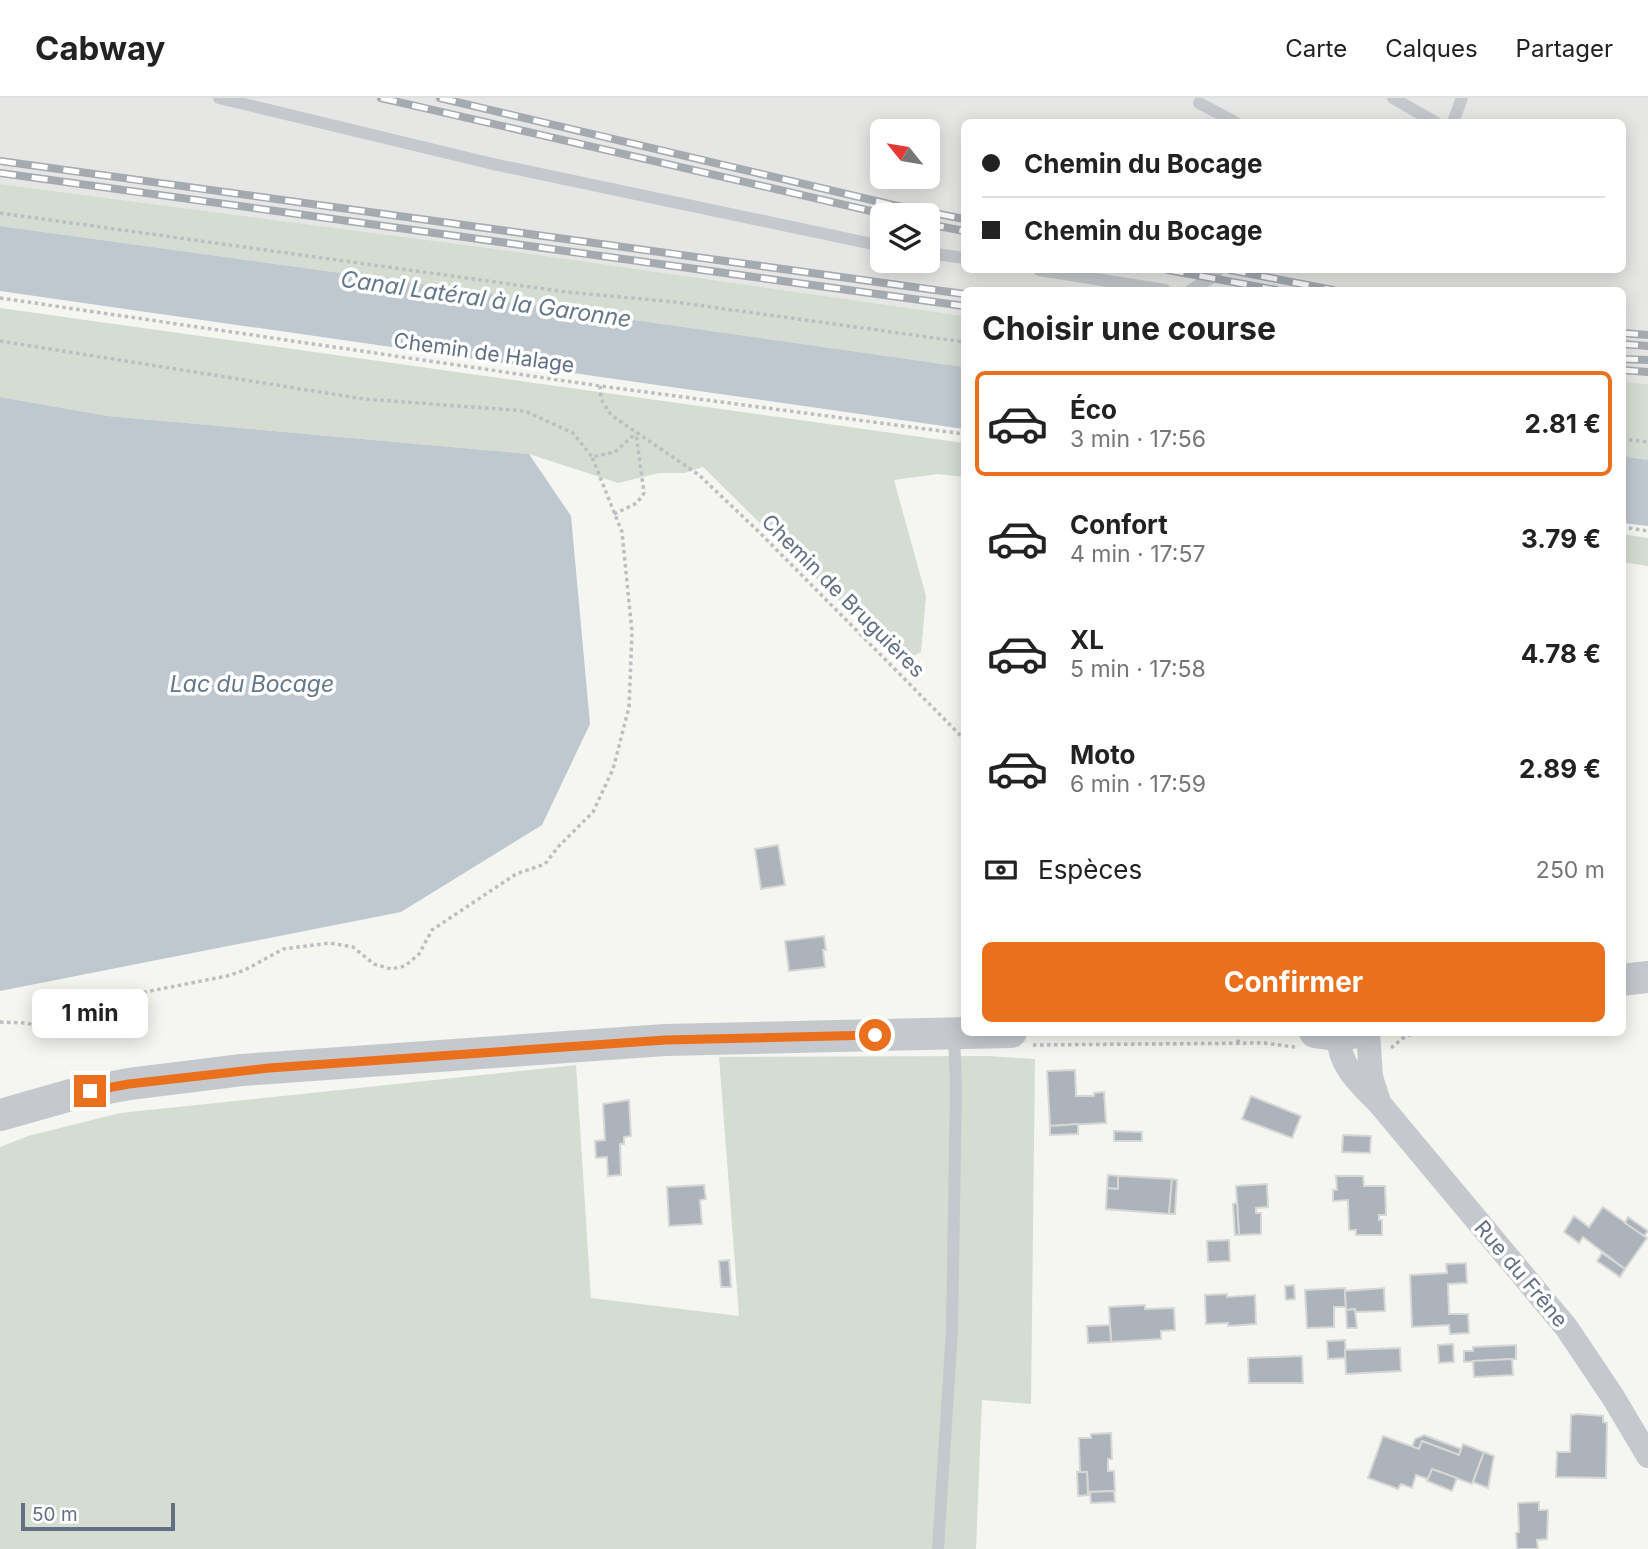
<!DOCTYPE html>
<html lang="fr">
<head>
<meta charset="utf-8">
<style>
  body { margin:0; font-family:Inter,sans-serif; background:#f6f6f6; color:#222; height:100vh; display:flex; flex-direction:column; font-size:26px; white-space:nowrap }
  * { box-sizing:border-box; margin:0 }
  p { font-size:23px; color:#767676 }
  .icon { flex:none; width:38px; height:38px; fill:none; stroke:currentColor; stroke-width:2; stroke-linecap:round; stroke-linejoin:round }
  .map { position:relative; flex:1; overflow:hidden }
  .panel { position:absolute; left:961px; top:189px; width:665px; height:749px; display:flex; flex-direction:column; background:#fff; border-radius:10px; box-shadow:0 4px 18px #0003 }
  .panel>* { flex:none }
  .banner { position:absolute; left:961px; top:21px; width:665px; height:154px; border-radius:10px; box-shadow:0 4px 18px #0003; display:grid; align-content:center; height:154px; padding:0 21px; background:#fff }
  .needle { width:46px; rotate:300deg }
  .fabs { position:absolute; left:870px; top:21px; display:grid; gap:14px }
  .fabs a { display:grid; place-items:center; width:70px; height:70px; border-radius:10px; background:#fff; box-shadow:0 4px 18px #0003; font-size:35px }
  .scale { position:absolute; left:21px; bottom:18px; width:154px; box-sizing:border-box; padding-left:7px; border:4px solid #637084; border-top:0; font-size:19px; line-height:24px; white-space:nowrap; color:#637084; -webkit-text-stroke:5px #fff; paint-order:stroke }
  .end { position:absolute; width:32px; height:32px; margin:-16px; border:9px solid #eb701d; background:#fff; box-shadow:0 0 0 4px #fff }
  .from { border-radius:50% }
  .bubble { position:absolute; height:49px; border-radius:10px; background:#fff; box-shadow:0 4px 18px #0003; font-size:23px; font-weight:700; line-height:49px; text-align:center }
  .banner b { display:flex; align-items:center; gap:24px; height:66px; font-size:26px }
  .banner b+b { border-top:2px solid #e0e0e0 }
  .banner i { width:18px; height:18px; background:#222 }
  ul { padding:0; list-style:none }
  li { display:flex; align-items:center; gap:21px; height:105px; margin:0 14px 10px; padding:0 7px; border:4px solid transparent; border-radius:10px }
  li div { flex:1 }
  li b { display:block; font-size:26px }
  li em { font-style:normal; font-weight:700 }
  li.active { border-color:#eb701d }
  li>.icon { width:63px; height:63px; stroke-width:1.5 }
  h2 { padding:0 21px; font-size:32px; line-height:84px }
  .pay { display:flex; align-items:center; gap:18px; height:77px; padding:0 21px; font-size:26px }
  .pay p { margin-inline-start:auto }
  .action { display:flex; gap:14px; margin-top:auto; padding:14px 21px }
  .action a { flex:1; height:80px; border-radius:10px; background:#eb701d; color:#fff; font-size:28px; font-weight:700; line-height:80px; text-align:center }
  header { display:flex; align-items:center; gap:42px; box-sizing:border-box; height:98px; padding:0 35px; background:#fff; border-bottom:2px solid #e0e0e0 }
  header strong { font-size:33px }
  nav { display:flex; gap:38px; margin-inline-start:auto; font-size:24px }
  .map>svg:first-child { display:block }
  .built { fill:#e6e6e5; fill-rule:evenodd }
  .green { fill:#d5ddd3 }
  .water { fill:#bfc8cf }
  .building { fill:#adb3ba; stroke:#d7d7d5; stroke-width:2 }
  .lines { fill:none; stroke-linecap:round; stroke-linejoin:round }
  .path { stroke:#bcbec1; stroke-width:3.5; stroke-dasharray:3.5 3.5; stroke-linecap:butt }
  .service { stroke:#c5c8cc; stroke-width:12 }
  .minor { stroke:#c5c8cc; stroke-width:24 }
  .tertiary { stroke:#c5c8cc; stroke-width:32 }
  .rail-casing { stroke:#a5a9b0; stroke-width:8 }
  .rail { stroke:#fff; stroke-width:5; stroke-dasharray:16; stroke-linecap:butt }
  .route { stroke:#eb701d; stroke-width:9 }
  .labels { text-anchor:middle; stroke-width:7; stroke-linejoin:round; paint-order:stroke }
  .street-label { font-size:21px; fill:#637084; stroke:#fff }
  .water-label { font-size:23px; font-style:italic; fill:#637888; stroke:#fff }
</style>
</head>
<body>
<header>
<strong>Cabway</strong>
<nav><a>Carte</a><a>Calques</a><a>Partager</a></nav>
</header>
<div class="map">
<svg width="1648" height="1451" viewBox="0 0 1648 1451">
  <rect width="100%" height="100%" fill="#f5f6f2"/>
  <!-- built -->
  <path class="built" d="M0,0H1648V286L1622,284V192H964V218L519,154L0,86ZM964,24H1622V172H964ZM882,33H928V79H882ZM882,117H928V163H882Z"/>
  <!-- green -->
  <g class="green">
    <path d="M0,86L519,154L964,218V269L508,204L501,197L0,128Z"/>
    <path d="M0,210L964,345V379L938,376L894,382L926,498L921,554L901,564L703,369L685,375H659L618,385L529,356L108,318L0,299Z"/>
    <path d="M1622,284L1648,286V362L1622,358Z"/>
    <path d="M1622,436L1648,440V468L1622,464Z"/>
    <path d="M988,958L1035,961L1031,1306L982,1302L976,1451H0V1049L28,1038L120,1015L576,967L591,1200L739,1218L719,959Z"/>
  </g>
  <!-- water -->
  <g class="water">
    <path d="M0,128L501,197L508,204L964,269V331L0,193Z"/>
    <path d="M0,299L108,318L529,356L571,418L590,626L542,727L401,814L0,893Z"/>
    <path d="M1622,358L1648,362V428L1622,425Z"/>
  </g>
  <!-- building -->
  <g class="building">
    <path d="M778,747L785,787L761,791L755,751Z"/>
    <path d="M824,838L826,852H823L825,869L789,873L785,843Z"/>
    <path d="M1075,972L1076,998H1094V995L1104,994L1106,1025L1050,1028L1047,973Z"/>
    <path d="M1251,998L1301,1018L1292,1040L1242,1021Z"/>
    <path d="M629,1002L631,1038L624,1039V1046H620L621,1077L608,1078L607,1059L596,1060L595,1043L605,1042L603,1006Z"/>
    <path d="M1078,1026V1036L1050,1037V1028Z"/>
    <path d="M1114,1033L1142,1034V1043H1114Z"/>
    <path d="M1343,1037L1371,1038L1370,1055L1342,1054Z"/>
    <path d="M1108,1077L1118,1078V1091L1107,1090Z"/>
    <path d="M1118,1078L1172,1081L1169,1116L1106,1111L1107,1090L1118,1091Z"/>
    <path d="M1336,1078H1363L1364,1088H1385L1386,1117H1379V1122H1382V1137H1356V1132H1349L1348,1102L1333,1103V1092H1337Z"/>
    <path d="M1172,1081L1177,1082L1175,1116H1169Z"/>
    <path d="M1267,1086L1268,1109L1256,1110V1115H1261V1136L1239,1137L1236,1088Z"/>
    <path d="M704,1087L706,1101L700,1102L702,1126L669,1128L667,1089Z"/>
    <path d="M1237,1105L1239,1137H1235L1233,1106Z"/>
    <path d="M1603,1109L1647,1140L1625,1171L1583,1139L1579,1145L1564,1134L1574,1118L1589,1129Z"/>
    <path d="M1628,1119L1648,1133L1644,1138L1625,1125Z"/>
    <path d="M1229,1142L1230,1163L1208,1164L1207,1143Z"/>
    <path d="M1602,1155L1625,1171L1620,1179L1597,1163Z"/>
    <path d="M729,1162L731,1189H721L719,1163Z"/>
    <path d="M1466,1165L1467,1185L1448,1186L1449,1216H1468L1469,1235L1450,1236L1449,1227L1412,1229L1410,1177L1447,1175L1446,1166Z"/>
    <path d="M1294,1187L1295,1201L1286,1202L1285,1188Z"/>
    <path d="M1345,1190L1346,1209H1334V1229L1307,1230L1305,1192Z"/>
    <path d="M1384,1190L1385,1213L1356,1214L1355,1211L1346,1212L1345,1193Z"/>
    <path d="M1227,1196V1199L1255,1197L1256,1226L1228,1228V1225L1206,1226L1205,1197Z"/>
    <path d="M1145,1207V1211L1174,1210L1175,1232L1161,1233V1241L1111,1244L1109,1209Z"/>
    <path d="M1355,1211L1357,1230H1347L1346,1212Z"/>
    <path d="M1110,1227L1111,1244L1088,1245L1087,1228Z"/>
    <path d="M1345,1242L1346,1260L1328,1261L1327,1243Z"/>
    <path d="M1453,1246L1454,1264L1439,1265L1438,1247Z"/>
    <path d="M1516,1247V1261L1464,1264V1253H1473V1249Z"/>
    <path d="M1400,1250L1401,1273L1346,1276L1345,1252Z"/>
    <path d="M1302,1258L1303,1285H1249L1248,1260Z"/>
    <path d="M1512,1261L1513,1277L1474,1279L1473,1263Z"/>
    <path d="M1578,1316L1603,1318V1324L1607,1325L1606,1380L1556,1379L1557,1354H1570L1571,1317Z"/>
    <path d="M1111,1335L1112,1361H1108V1373H1114L1115,1393L1090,1394V1397H1088L1087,1374L1080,1375L1079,1340H1091V1336Z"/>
    <path d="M1424,1337L1461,1351L1459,1357L1422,1343L1419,1351L1412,1349L1415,1341Z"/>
    <path d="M1383,1338L1419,1351L1422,1343L1459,1357L1463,1346L1484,1354L1472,1386L1432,1371L1428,1381L1416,1377L1412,1390L1401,1386L1398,1391L1368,1380Z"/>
    <path d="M1484,1354L1494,1358L1488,1390L1473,1384Z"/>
    <path d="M1432,1371L1457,1380L1452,1393L1427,1383Z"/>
    <path d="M1077,1374H1087L1088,1397L1078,1398Z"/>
    <path d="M1114,1393L1115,1404L1091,1405L1090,1394Z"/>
    <path d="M1539,1404V1412H1548L1547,1441L1537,1442L1538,1451H1517L1516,1435L1519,1434L1518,1405Z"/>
  </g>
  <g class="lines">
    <!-- path -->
    <g class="path">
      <path d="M0,115L567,194L675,204L964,244"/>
      <path d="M0,200L600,288L964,336"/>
      <path d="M0,243L364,301L525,313L573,335L592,359"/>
      <path d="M600,288L601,301L611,317L699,377L758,433L964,641"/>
      <path d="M1622,341L1648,344"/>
      <path d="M614,416L637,405L644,395L636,335"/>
      <path d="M1622,429L1648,433"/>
      <path d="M0,924L27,925L48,932L67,930L78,920L106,904L145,894L227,878L245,872L283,851L330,845L353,849L374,866L391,871L405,868L419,856L432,832L516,776L545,766L558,749L593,714L613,671L629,609L632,534L622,434L592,359L615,354L636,335"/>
      <path d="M1238,945L1239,934"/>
      <path d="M1033,947L1264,945L1295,949"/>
      <path d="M1391,950L1403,940L1416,934"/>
    </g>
    <!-- service -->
    <g class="service">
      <path d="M219,0L493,66L882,148"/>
      <path d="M1393,0L1435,24"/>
      <path d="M1199,5L1235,24"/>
      <path d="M1453,24L1462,0"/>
      <path d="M928,155L964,160"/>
      <path d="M1039,172L1165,192"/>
      <path d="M1191,192L1211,180L1218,172"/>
      <path d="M938,1451L952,1232L956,988L954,937"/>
    </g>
    <!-- minor -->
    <g class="minor">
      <path d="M1368,934L1371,979L1379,1004"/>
      <path d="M1339,937C1337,966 1360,986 1379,1005L1566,1229L1613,1299L1648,1358"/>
    </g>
    <!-- tertiary -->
    <g class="tertiary">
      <path d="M1622,882L1648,879"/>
      <path d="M1315,934L1339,937L1357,934"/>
      <path d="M0,1017L71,997L129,986L242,972L665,942L1011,934"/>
    </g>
    <!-- rail casing -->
    <g class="rail-casing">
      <g id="rail">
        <path d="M381,0L888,117"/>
        <path d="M440,0L893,107L964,121"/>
        <path d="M0,63L964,196"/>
        <path d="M0,75L964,208"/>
        <path d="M928,126L964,133"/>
        <path d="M1168,172L1276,192"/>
        <path d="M1230,172L1333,192"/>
        <path d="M1622,235L1648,237"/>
        <path d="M1622,246L1648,248"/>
        <path d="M1622,261L1648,262"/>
        <path d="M1622,272L1648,274"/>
      </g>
    </g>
    <!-- rail -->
    <use href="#rail" class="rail"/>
  </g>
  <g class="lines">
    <!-- route -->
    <path class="route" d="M90,993L129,986L269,970L665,942L875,937"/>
  </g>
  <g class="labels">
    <!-- street labels -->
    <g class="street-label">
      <text transform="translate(484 255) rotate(8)" y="7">Chemin de Halage</text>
      <text transform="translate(843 498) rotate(45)" y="7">Chemin de Bruguières</text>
      <text transform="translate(1521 1176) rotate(50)" y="7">Rue du Frêne</text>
    </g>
    <!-- water labels -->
    <g class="water-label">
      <text transform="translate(486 201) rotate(8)" y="8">Canal Latéral à la Garonne</text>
      <text x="252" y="594">Lac du Bocage</text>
    </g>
  </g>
</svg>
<div class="fabs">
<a><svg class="needle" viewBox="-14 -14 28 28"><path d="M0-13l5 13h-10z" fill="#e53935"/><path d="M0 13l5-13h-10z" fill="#767676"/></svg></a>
<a><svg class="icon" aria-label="layers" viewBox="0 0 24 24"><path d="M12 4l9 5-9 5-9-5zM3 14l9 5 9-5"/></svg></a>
</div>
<div class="scale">50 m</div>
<i class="end from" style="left:875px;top:937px"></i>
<i class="end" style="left:90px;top:993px"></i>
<div class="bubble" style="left:32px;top:891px;width:116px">1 min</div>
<div class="banner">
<b><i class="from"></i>Chemin du Bocage</b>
<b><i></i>Chemin du Bocage</b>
</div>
<section class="panel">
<h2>Choisir une course</h2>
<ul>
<li class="active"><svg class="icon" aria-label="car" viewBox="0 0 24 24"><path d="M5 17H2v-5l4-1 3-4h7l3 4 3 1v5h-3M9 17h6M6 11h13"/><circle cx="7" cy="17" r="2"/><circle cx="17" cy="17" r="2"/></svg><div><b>Éco</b><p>3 min · 17:56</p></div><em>2.81 €</em></li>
<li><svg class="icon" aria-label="car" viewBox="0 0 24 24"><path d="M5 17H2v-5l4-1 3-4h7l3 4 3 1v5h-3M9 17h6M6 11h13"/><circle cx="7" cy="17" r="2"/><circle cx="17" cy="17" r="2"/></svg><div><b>Confort</b><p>4 min · 17:57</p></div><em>3.79 €</em></li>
<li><svg class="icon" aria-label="car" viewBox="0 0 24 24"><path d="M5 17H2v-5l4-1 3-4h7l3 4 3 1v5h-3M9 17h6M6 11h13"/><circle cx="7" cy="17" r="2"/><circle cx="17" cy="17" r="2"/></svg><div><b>XL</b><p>5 min · 17:58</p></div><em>4.78 €</em></li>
<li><svg class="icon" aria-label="car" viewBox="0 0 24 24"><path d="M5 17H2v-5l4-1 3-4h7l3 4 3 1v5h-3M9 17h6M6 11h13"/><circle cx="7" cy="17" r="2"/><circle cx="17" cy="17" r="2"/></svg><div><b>Moto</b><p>6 min · 17:59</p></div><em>2.89 €</em></li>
</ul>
<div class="pay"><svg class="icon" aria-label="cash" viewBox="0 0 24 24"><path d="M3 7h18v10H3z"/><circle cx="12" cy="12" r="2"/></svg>Espèces<p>250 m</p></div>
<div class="action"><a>Confirmer</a></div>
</section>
</div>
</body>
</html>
